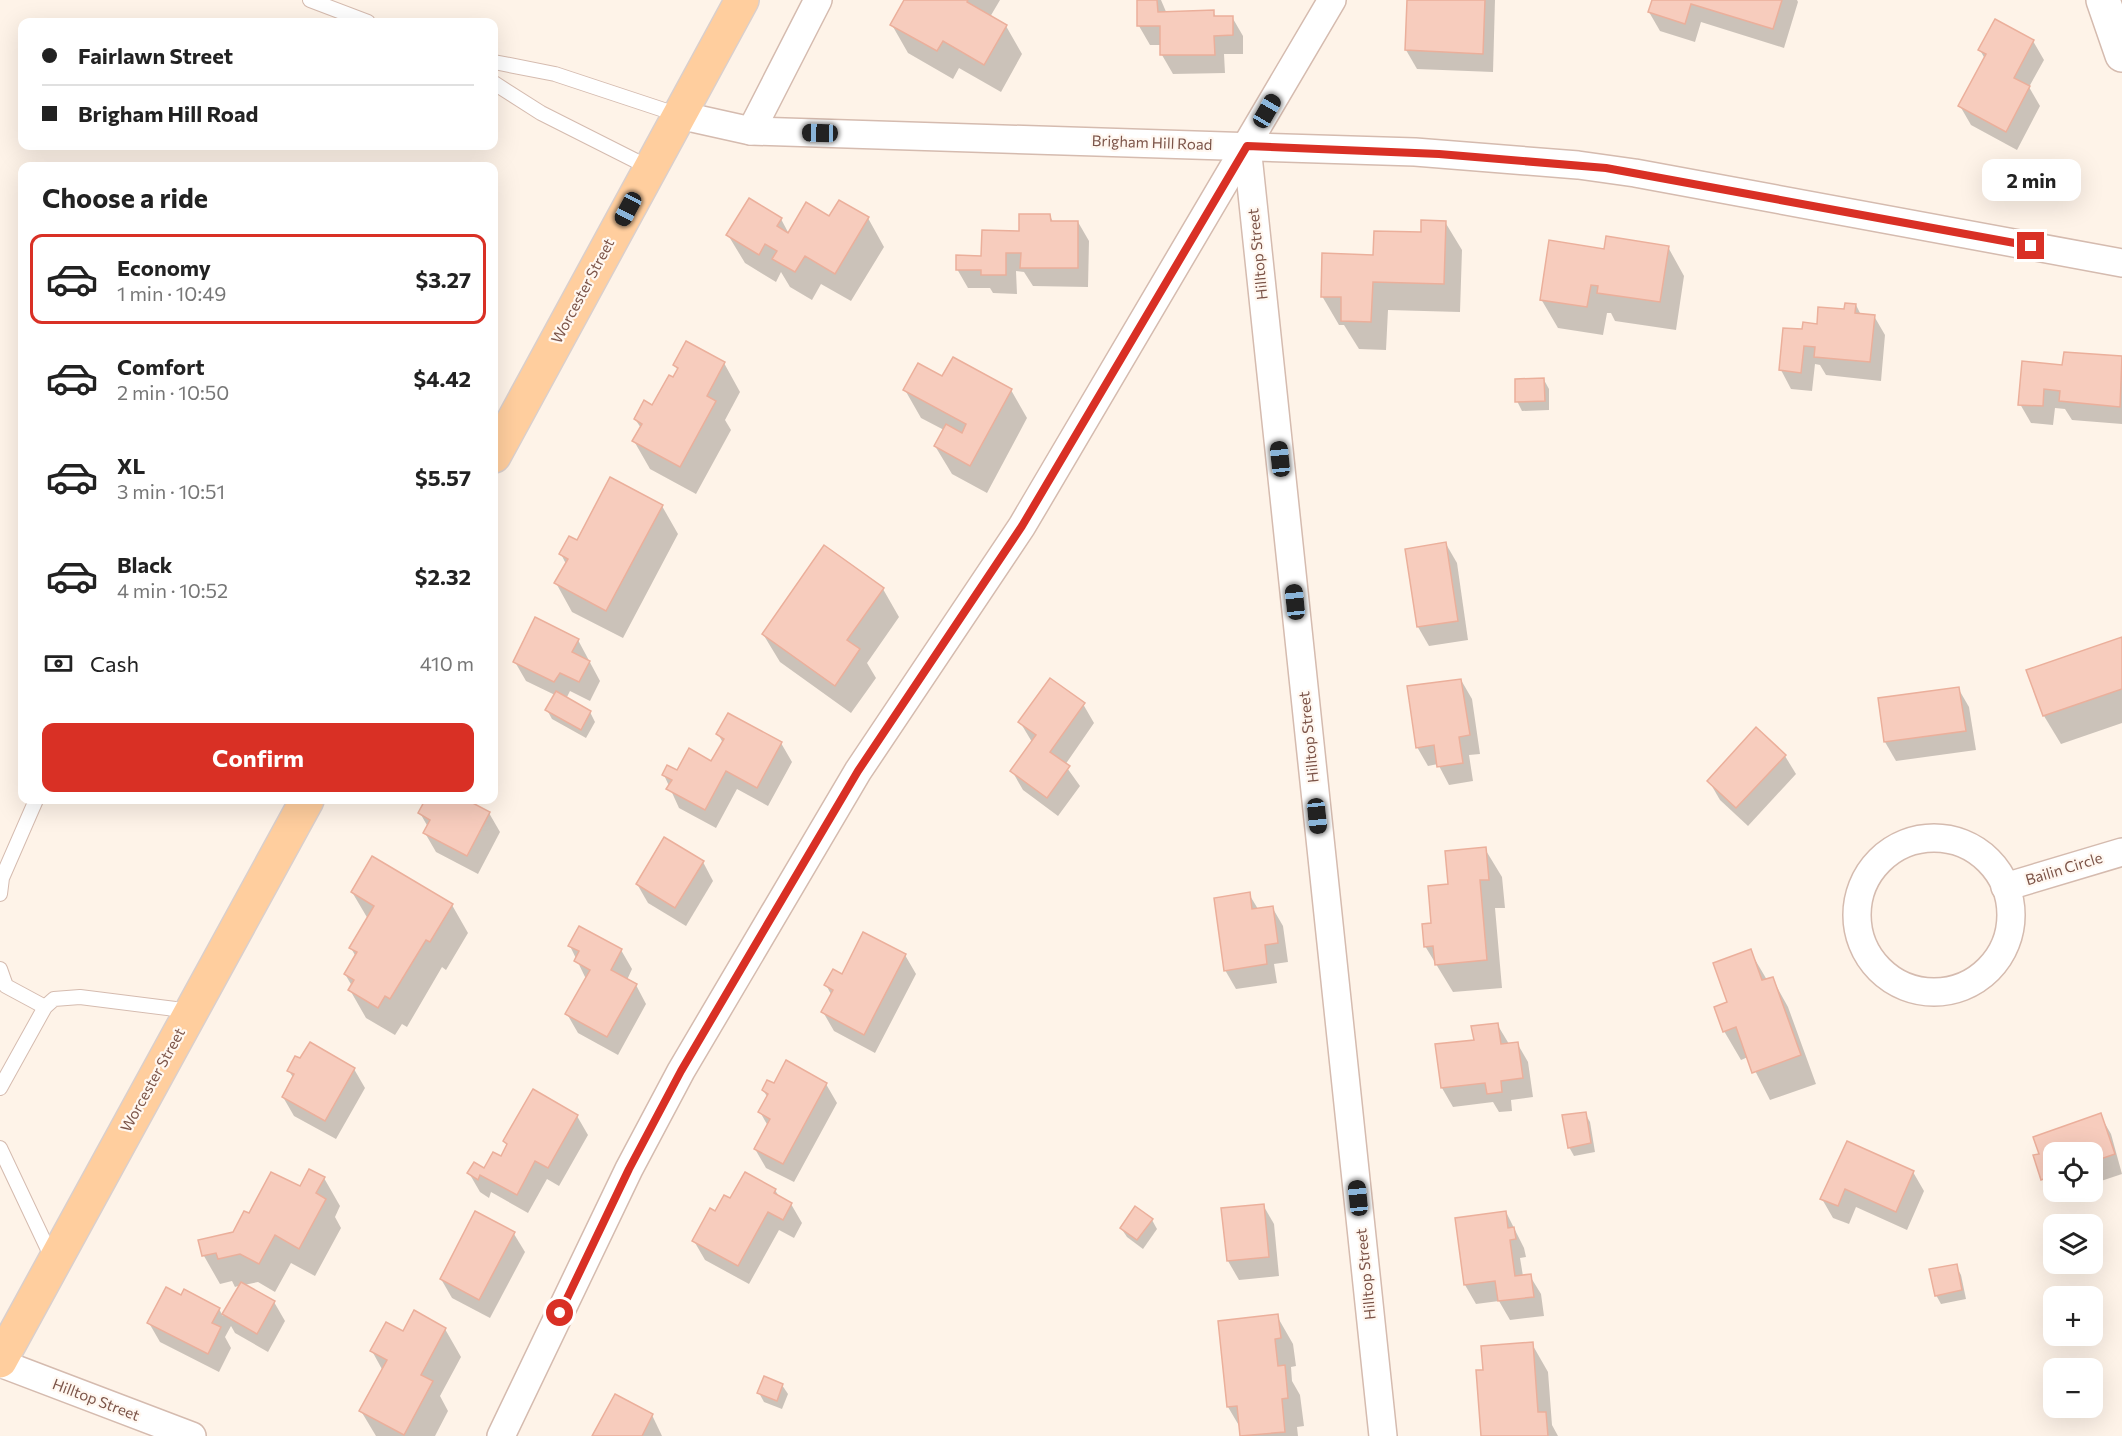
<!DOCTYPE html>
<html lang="en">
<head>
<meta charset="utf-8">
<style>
  body { margin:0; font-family:Commissioner,sans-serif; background:#f6f6f6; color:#222; height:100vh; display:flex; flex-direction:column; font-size:22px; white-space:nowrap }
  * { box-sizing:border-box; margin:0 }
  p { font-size:20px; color:#767676 }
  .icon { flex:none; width:33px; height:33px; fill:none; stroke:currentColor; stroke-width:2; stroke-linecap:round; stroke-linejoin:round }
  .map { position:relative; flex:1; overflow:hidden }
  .drawer { position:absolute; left:18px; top:162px; width:480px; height:642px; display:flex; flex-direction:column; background:#fff; border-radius:12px; box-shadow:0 6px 24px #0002 }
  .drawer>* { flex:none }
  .top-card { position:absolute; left:18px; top:18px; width:480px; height:132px; border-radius:12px; box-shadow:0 6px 24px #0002; display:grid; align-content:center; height:132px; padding:0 24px; background:#fff }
  .controls { position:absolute; left:2043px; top:1142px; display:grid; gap:12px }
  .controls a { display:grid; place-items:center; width:60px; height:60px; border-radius:12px; background:#fff; box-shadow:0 6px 24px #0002; font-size:30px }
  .end { position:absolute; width:27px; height:27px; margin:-14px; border:8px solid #d93025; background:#fff; box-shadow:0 0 0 3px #fff }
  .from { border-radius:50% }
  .bubble { position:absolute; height:42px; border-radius:12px; background:#fff; box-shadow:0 6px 24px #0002; font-size:20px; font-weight:700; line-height:42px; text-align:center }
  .car { position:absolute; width:18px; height:36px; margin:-18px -9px; border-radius:8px; box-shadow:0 0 4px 2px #0007; background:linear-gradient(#222 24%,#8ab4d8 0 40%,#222 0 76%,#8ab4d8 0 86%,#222 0) }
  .top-card b { display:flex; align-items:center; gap:21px; height:57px; font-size:22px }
  .top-card b+b { border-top:2px solid #e0e0e0 }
  .top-card i { width:15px; height:15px; background:#222 }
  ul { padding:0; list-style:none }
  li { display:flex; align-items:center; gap:18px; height:90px; margin:0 12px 9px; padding:0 12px; border:3px solid transparent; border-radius:12px }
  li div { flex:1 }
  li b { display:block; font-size:22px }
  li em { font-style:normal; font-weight:700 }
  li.active { border-color:#d93025 }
  li>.icon { width:54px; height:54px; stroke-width:1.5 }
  h2 { padding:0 24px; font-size:27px; line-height:72px }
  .pay { display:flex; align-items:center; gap:15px; height:66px; padding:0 24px; font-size:22px }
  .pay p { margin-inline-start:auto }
  .action { display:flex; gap:12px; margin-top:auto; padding:12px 24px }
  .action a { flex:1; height:69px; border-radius:12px; background:#d93025; color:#fff; font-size:24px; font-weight:700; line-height:69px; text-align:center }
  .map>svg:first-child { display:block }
  .shadow { fill:#0003 }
  .building { fill:#f7ccbd; stroke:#ebaf9b; stroke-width:1.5 }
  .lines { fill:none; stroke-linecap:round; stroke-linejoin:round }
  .service-casing { stroke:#d5bbaf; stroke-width:16 }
  .minor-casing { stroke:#d5bbaf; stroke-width:30 }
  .tertiary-casing { stroke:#d5bbaf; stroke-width:36 }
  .primary-casing { stroke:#dacfcc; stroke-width:36 }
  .service { stroke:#fff; stroke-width:14 }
  .minor { stroke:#fff; stroke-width:27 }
  .tertiary { stroke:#fff; stroke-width:33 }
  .primary { stroke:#ffce9e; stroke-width:33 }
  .route { stroke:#d93025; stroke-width:8 }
  .labels { text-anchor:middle; stroke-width:4.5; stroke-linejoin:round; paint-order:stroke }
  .street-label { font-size:15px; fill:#7c5448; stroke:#fff7f0 }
</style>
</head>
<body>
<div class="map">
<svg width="2122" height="1436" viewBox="0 0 2122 1436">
  <rect width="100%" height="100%" fill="#fef3e8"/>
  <!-- shadow -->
  <g class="shadow">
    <path d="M906,0H1000L990,17L1006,26L1022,54L1001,92L959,68L953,79L908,53L892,25Z"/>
    <path d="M1139,0H1161L1167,14L1213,12L1216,17H1232L1243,36V54H1224L1225,73L1173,74L1162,55V45H1150L1139,26Z"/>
    <path d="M1409,0H1495L1493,72L1417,69L1406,50Z"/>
    <path d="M1653,0H1797L1798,2L1784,48L1701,22L1695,42L1660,31L1649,12Z"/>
    <path d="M2033,41L2044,60L2029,87L2040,106L2017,150L1971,125L1960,106L1985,59L1980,50Z"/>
    <path d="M1050,216L1053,222H1078L1089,241L1088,287L1033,286L1024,272L1016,271L1017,294L993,293L990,288H968L957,269L983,257Z"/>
    <path d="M830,218H868L884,247L851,301L821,284L812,300L790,287L781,272L776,282L745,263L728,235L781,219L789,234Z"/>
    <path d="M1445,222L1462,250L1460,312L1388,310L1386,350L1359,349L1344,325H1339L1322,296L1374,257Z"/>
    <path d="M1668,247L1684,276L1676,330L1615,321L1611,313H1607L1603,335L1558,328L1541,299L1605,251Z"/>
    <path d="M1856,305L1861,315L1874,316L1885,335L1881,381L1826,375L1820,365L1815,364L1812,391L1791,389L1781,370L1803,331Z"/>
    <path d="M2065,353L2122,358V424L2072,420L2065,409L2055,408L2053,425L2031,423L2020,404L2063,366Z"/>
    <path d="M724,363L740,392L725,420L731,430L696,494L650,469L634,441L641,428L635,419L653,407L674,379L678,371L675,365Z"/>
    <path d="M943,378L1011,390L1027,418L987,493L952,474L935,446L944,430L921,418L905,390Z"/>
    <path d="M1544,380L1549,389V410L1522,411L1517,401Z"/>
    <path d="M662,506L678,534L623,638L572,612L556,583L566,564L561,554L577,542Z"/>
    <path d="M1446,544L1457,563L1468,640L1429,646L1418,627Z"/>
    <path d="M883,589L899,617L867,663L876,678L851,713L780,662L763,634Z"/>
    <path d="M2122,638V723L2061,744L2044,716L2028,671Z"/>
    <path d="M578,640L600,681L590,701L570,691L566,699L590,712L595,722L586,738L552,719L547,710L555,695L526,681L515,662Z"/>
    <path d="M1461,680L1472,699L1480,754L1469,755L1473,781L1449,785L1438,764L1428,766L1417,747Z"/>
    <path d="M1958,688L1969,707L1976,750L1896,761L1885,742L1880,700Z"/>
    <path d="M1083,704L1094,723L1065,765L1080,786L1058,816L1023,790L1012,771L1032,742L1020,722Z"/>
    <path d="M718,734L781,743L792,762L768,806L737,789L716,828L679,808L664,775L712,763L723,743Z"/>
    <path d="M1785,756L1796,774L1748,826L1720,800L1709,781Z"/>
    <path d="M427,800H464L489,813L500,832L478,874L436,852L425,833L428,827L420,813Z"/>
    <path d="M1485,849L1502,877L1505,908H1495L1502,988L1453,992L1425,946L1433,925Z"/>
    <path d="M703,862L713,881L686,926L648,903L637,884Z"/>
    <path d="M352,892L452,905L468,933L446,970L442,967L407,1027L402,1024L395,1035L366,1018L350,990L352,986L345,974L356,957L351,948L368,919Z"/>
    <path d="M1249,894L1258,909L1272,907L1283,926L1288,962L1274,964L1277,983L1236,989L1225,970Z"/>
    <path d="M579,928L621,950L632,969L627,980L636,985L646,1004L618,1055L578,1033L567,1014L586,979L570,946Z"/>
    <path d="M1750,951L1767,980L1772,978L1788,1007L1816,1084L1770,1100L1748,1057L1741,1060L1724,1031L1729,1003Z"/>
    <path d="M905,955L916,974L875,1053L834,1031L823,1012L832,996L826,985L842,976Z"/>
    <path d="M1497,1024L1509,1044L1517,1043L1528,1062L1533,1097L1511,1100L1512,1111L1499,1112L1493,1102L1453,1107L1442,1088L1437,1046L1475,1041Z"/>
    <path d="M310,1044L354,1069L365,1088L336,1139L294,1116L283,1097L294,1079L289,1071L300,1060Z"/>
    <path d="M826,1084L837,1103L794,1182L766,1168L755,1149L768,1126L760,1112L768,1098L763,1090L774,1085Z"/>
    <path d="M1585,1113L1590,1122L1595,1152L1574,1156L1569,1147Z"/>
    <path d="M2100,1115L2111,1134L2122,1174L2092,1184V1152H2054V1191H2073L2054,1198L2043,1179L2040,1155Z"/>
    <path d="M577,1116L588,1135L559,1186L547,1179L528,1213L491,1192L489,1198L480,1192L469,1173L485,1170L501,1158L507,1146L505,1141Z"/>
    <path d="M1847,1143L1913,1172L1924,1191L1907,1230L1856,1207L1849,1224L1833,1218L1822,1199Z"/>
    <path d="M324,1178L340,1206L335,1217L341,1228L315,1276L291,1263L275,1292L258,1282L244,1285L274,1302L285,1321L268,1352L235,1333L231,1326L225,1337L231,1348L219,1372L160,1342L149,1323L181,1297L219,1309L223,1316L241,1285L235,1287L232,1281L220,1284L204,1256L234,1233L249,1215Z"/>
    <path d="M775,1190L780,1198L791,1204L802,1223L794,1238L779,1230L749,1284L705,1260L694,1241L715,1213L731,1200Z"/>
    <path d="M1263,1205L1274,1224L1279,1276L1239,1280L1228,1261Z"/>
    <path d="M1506,1212L1524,1248L1526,1257L1520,1258L1523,1276H1530L1541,1294L1544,1316L1510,1320L1499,1301L1476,1304L1465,1285L1456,1219Z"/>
    <path d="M1152,1220L1157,1229L1143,1249L1127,1237L1121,1228Z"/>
    <path d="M514,1234L525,1252L490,1318L452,1298L441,1279Z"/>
    <path d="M1956,1266L1961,1275L1966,1299L1941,1304L1936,1295Z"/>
    <path d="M1277,1316L1293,1344L1296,1366L1291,1367L1292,1381L1300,1395L1304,1426L1297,1427L1298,1436H1242L1241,1429L1228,1407Z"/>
    <path d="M445,1329L461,1357L440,1396L448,1411L435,1436H376L361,1411L383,1371L372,1351L403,1333Z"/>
    <path d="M1532,1344L1548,1372L1552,1425L1558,1436H1482L1485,1371Z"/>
    <path d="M782,1385L788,1394L782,1409L764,1402L759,1393Z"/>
    <path d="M652,1415L662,1436H594Z"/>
  </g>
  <!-- building -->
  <g class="building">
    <path d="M904,0H968L967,2L1007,25L984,65L943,41L937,51L890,25Z"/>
    <path d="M1137,0H1157L1158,12L1214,10V16H1233V35L1214,36L1215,55H1160V26H1137Z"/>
    <path d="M1407,0H1485L1483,54L1405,50Z"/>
    <path d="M1652,0H1782L1773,29L1691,4L1685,24L1648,12Z"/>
    <path d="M1995,19L2034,40L2014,78L2030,86L2006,132L1958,106L1986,54L1978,50Z"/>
    <path d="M749,198L782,218L777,226L788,233L806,202L829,216L839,200L869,217L835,274L805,256L795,272L772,259L777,251L765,244L759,255L726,235Z"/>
    <path d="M1019,214H1050L1051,221H1078V268H1020L1021,253H1006V275H981V270H956V255L981,256L982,230L1019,231Z"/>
    <path d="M1421,220L1446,221L1444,284L1373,282L1371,322L1341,321V297H1321L1322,253L1373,255L1374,231L1421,232Z"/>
    <path d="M1606,236L1669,246L1660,302L1597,293L1598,286L1591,285L1587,307L1540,300L1549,240L1604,249Z"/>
    <path d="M1845,303L1856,304L1855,313L1875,315L1870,362L1814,357L1815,347L1804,346L1801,373L1779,370L1783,328L1802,329L1803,322L1817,324L1818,307L1844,309Z"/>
    <path d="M686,341L725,362L707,396L716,401L680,467L632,441L642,424L634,419L644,400L652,405L669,375L673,377L678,368L673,365Z"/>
    <path d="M2064,352L2122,356L2120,407L2059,401L2060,391L2044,389L2043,406L2018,405L2022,361L2062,365Z"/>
    <path d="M953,357L1012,389L970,466L934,446L946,424L962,433L966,424L903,390L918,363L942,376Z"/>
    <path d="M1544,378L1545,401L1515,402V379Z"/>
    <path d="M610,477L663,505L606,611L554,583L568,559L559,554L569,536L577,540Z"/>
    <path d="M1446,542L1458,621L1417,627L1405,549Z"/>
    <path d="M824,545L884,588L847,640L860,649L835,686L762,634Z"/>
    <path d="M535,617L579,639L572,652L590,661L579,682L560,673L554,682L513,662Z"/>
    <path d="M2122,637V689L2043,716L2026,670Z"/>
    <path d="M1050,678L1085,703L1050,752L1070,766L1047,798L1010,771L1036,735L1018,722Z"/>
    <path d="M1461,679L1470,735L1459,737L1463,763L1437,767L1434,745L1416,748L1407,686Z"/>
    <path d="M1959,687L1966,731L1884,742L1878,698Z"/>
    <path d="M556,691L591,711L581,730L545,710Z"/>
    <path d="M728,713L782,742L757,788L726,771L705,810L666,789L672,780L662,775L667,765L677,770L689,748L711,761L724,739L716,734Z"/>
    <path d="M1756,727L1786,755L1736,808L1707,781Z"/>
    <path d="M425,800H467L490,812L467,856L423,833L430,820L418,813Z"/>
    <path d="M664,837L704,861L675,908L636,884Z"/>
    <path d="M1486,847L1489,880H1480L1487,960L1435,965L1433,946L1424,947L1422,924L1431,923L1428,886L1448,884L1445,851Z"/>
    <path d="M372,856L453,904L430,942L426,940L390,999L385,996L378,1008L348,990L354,980L344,974L357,952L349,948L374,906L351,892Z"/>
    <path d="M1250,892L1252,909L1273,906L1278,943L1265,945L1267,964L1224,971L1214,898Z"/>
    <path d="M579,926L622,949L611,970L637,984L607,1037L565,1014L590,970L574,961L579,951L568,946Z"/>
    <path d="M863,932L906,954L864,1035L821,1012L833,990L824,985L833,969L842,974Z"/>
    <path d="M1751,949L1762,980L1773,977L1801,1055L1752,1073L1736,1027L1723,1032L1714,1007L1727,1002L1713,963Z"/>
    <path d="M1498,1023L1501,1044L1518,1042L1523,1078L1501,1081L1502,1092L1487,1094L1485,1083L1441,1088L1435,1044L1474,1040L1471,1026Z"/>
    <path d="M310,1042L355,1068L325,1121L282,1097L294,1074L287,1071L295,1056L300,1058Z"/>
    <path d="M786,1060L827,1083L783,1164L754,1149L770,1119L758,1112L768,1094L762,1090L767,1080L774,1083Z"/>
    <path d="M533,1089L578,1115L548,1168L535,1161L517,1195L480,1175L478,1180L467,1173L474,1162L484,1168L493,1152L501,1156L507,1144L503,1141Z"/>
    <path d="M1586,1112L1591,1143L1568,1148L1562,1115Z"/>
    <path d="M2101,1113L2115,1154L2092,1162V1152H2054V1175L2041,1180L2033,1155L2039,1154L2033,1137Z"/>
    <path d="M1847,1141L1914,1171L1896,1212L1845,1189L1838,1206L1820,1199Z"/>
    <path d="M309,1169L325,1177L316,1193L326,1199L299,1249L275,1235L259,1264L240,1254L218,1259L216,1253L202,1256L198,1240L233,1232L244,1211L249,1213L271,1172L300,1186Z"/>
    <path d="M745,1172L776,1189L774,1193L792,1203L783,1220L768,1212L738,1266L692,1241L710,1208L715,1211L724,1195L730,1198Z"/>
    <path d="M1264,1204L1269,1257L1227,1261L1221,1208Z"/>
    <path d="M1135,1206L1153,1219L1137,1240L1120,1228Z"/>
    <path d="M475,1211L515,1232L479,1300L440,1279Z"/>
    <path d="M1506,1211L1508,1228L1514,1227L1516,1239L1510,1240L1515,1276L1531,1274L1534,1297L1498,1301L1495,1281L1464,1285L1455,1218Z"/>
    <path d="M1957,1264L1962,1290L1935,1296L1929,1269Z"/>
    <path d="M241,1282L275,1301L257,1334L222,1314Z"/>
    <path d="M166,1287L181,1295L184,1289L220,1308L212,1323L221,1327L208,1354L147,1323Z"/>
    <path d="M414,1310L446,1328L421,1375L433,1381L404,1435L359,1411L387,1360L370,1351L386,1322L403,1331Z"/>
    <path d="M1278,1314L1281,1338L1275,1339L1278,1366L1285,1365L1288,1398L1282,1399L1285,1432L1240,1436L1237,1406L1227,1407L1218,1321Z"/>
    <path d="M1533,1342L1538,1412H1546L1548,1436H1481L1476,1370H1483L1481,1346Z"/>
    <path d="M764,1376L783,1384L777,1401L757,1393Z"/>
    <path d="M615,1394L653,1414L642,1436H592Z"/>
  </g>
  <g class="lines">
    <!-- service casing -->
    <g class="service-casing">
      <g id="service">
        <path d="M310,0L368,22"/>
        <path d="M494,62L555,74L679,115"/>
        <path d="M494,83L541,113L650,168"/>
        <path d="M0,894L2,878L36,800"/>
        <path d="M0,969L6,986L45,1007"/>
        <path d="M0,1088L45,1007L54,999L80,997L191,1011"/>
        <path d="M0,1148L53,1260"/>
      </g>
    </g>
    <!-- minor casing -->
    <g class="minor-casing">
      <g id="minor">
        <path d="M679,115L751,131L1415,152L1578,165L1635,173L2122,263"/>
        <path d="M751,131L818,0"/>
        <path d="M1247,146L1383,1436"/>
        <circle cx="1934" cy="915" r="77"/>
        <path d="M2005,887L2122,852"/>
        <path d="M0,1363L192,1436"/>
        <path d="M501,1436L629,1169L681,1071L858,771L1022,526L1332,0"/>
      </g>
    </g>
    <!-- tertiary casing -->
    <g class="tertiary-casing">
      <path id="tertiary" d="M2103,0L2122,55"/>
    </g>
    <!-- primary casing -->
    <g class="primary-casing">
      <g id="primary">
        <path d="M494,456L742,0"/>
        <path d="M0,1361L307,800"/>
      </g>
    </g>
    <!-- service -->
    <use href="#service" class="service"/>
    <!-- minor -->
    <use href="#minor" class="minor"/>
    <!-- tertiary -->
    <use href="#tertiary" class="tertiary"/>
    <!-- primary -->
    <use href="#primary" class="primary"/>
  </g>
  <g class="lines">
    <!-- route -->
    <path class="route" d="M560,1313L629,1169L681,1071L754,947L858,771L1022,526L1247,146L1439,154L1606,168L2031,246"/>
  </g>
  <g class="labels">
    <!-- street labels -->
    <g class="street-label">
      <text transform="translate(1152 143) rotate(2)" y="5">Brigham Hill Road</text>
      <text transform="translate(1258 254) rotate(-96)" y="5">Hilltop Street</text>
      <text transform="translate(583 291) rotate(-62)" y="5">Worcester Street</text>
      <text transform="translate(1309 737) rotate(-96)" y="5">Hilltop Street</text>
      <text transform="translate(2064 869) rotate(-17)" y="5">Bailin Circle</text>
      <text transform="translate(153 1080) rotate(-61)" y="5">Worcester Street</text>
      <text transform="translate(1366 1274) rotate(-96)" y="5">Hilltop Street</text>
      <text transform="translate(96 1400) rotate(21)" y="5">Hilltop Street</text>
    </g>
  </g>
</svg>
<div class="controls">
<a><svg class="icon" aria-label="locate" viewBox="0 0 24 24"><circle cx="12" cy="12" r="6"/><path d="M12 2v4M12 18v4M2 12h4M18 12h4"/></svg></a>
<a><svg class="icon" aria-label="layers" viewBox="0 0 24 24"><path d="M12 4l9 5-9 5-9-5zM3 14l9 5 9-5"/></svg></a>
<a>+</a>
<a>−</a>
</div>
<i class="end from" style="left:560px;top:1313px"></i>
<i class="end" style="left:2031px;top:246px"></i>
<div class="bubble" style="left:1982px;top:159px;width:99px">2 min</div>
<i class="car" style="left:1267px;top:111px;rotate:30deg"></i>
<i class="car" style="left:820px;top:133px;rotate:271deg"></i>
<i class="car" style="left:628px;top:209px;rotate:208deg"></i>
<i class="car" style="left:1280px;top:459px;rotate:354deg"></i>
<i class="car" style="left:1295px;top:602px;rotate:354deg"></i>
<i class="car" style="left:1317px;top:816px;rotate:174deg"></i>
<i class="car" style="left:1358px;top:1198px;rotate:354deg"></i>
<div class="top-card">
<b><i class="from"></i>Fairlawn Street</b>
<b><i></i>Brigham Hill Road</b>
</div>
<section class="drawer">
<h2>Choose a ride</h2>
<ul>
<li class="active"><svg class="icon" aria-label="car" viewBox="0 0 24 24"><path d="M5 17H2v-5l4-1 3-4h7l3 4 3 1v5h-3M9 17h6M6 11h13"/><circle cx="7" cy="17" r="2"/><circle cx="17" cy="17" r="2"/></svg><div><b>Economy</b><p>1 min · 10:49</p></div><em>$3.27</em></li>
<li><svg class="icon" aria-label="car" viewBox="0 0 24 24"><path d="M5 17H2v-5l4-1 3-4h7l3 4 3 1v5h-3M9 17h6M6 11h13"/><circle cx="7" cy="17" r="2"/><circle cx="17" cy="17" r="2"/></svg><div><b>Comfort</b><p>2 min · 10:50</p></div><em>$4.42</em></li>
<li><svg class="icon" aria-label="car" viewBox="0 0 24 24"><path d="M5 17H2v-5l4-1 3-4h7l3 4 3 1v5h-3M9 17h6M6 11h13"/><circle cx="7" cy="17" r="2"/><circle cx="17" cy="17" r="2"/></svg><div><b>XL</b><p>3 min · 10:51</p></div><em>$5.57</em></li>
<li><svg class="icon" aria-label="car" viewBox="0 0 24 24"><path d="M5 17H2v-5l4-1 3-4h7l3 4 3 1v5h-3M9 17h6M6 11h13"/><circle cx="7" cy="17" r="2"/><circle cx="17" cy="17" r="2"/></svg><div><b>Black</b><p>4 min · 10:52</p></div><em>$2.32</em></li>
</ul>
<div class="pay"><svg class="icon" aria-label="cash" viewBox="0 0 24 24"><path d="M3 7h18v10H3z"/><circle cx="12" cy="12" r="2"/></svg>Cash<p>410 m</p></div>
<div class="action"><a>Confirm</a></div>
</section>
</div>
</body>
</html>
